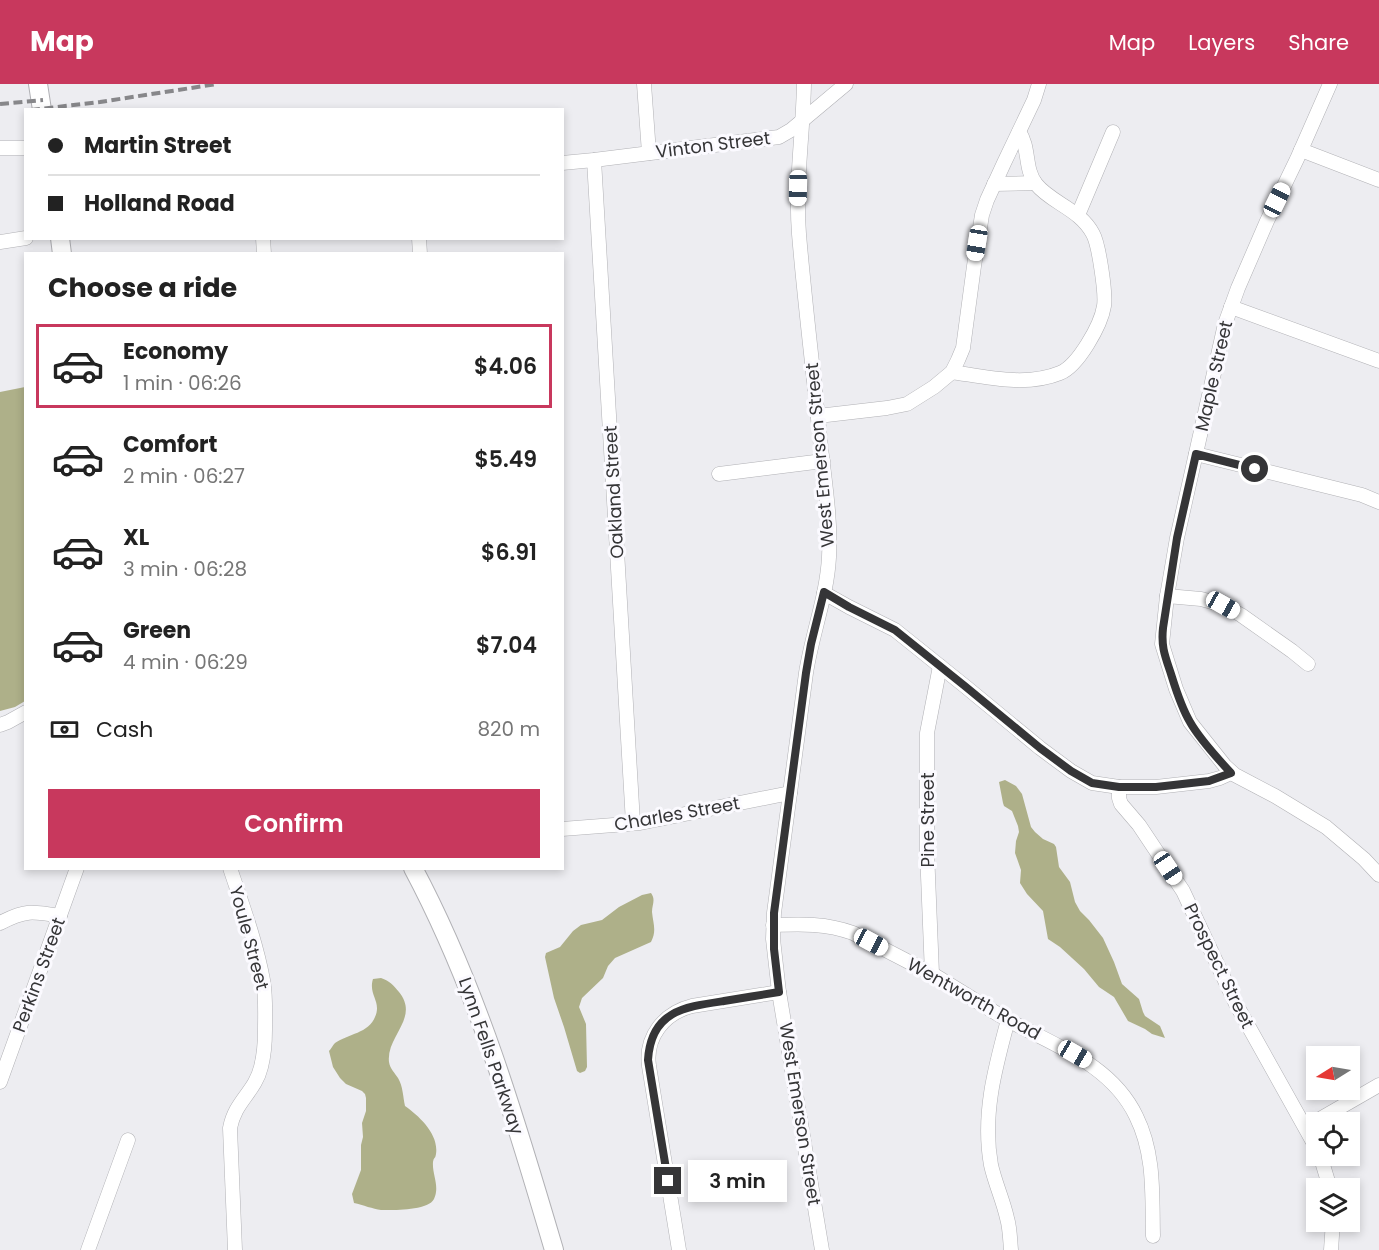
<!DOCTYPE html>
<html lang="en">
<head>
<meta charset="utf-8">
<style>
  body { margin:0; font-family:Poppins,sans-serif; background:#f2f2f2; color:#222; height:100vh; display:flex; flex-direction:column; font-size:22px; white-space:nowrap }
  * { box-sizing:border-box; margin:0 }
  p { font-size:20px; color:#767676 }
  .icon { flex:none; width:33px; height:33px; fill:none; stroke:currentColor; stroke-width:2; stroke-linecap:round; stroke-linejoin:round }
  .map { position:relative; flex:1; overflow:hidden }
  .sheet { position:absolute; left:24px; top:168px; width:540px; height:618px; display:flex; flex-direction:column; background:#fff; border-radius:0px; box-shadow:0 3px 9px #0003 }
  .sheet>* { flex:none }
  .hud { position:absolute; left:24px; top:24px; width:540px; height:132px; border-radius:0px; box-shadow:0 3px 9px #0003; display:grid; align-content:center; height:132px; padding:0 24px; background:#fff }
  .needle { width:39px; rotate:259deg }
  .tools { position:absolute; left:1306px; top:962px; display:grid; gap:12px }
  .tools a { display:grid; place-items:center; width:54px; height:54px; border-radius:0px; background:#fff; box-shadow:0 3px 9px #0003; font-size:30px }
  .end { position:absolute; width:27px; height:27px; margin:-14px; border:8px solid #353537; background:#fff; box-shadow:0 0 0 3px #fff }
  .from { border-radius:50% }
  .bubble { position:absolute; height:42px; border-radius:0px; background:#fff; box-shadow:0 3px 9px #0003; font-size:20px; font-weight:600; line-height:42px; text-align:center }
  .car { position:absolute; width:18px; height:36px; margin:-18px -9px; border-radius:8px; box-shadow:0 0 4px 2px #0007; background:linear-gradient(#fff 24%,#345 0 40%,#fff 0 76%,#345 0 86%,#fff 0) }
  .hud b { display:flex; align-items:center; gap:21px; height:57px; font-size:22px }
  .hud b+b { border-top:2px solid #e0e0e0 }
  .hud i { width:15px; height:15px; background:#222 }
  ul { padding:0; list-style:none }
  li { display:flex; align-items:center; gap:18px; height:84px; margin:0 12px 9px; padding:0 12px; border:3px solid transparent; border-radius:0px }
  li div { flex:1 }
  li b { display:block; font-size:22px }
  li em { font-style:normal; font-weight:600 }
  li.current { border-color:#c8385d }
  li>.icon { width:54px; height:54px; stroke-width:1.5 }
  h2 { padding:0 24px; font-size:27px; line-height:72px }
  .pay { display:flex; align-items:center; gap:15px; height:66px; padding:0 24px; font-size:22px }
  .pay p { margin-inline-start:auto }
  .cta { display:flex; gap:12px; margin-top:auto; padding:12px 24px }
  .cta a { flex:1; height:69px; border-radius:0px; background:#c8385d; color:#fff; font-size:24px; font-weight:600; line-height:69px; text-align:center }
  header { display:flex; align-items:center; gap:36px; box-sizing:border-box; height:84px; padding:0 30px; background:#c8385d; color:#fff }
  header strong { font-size:28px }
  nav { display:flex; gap:33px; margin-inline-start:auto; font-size:21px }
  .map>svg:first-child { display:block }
  .forest { fill:#aeb089 }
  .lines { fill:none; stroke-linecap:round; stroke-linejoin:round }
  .minor-casing { stroke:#b1b1b5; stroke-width:15 }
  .major-casing { stroke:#b1b1b5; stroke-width:20 }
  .minor { stroke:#fff; stroke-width:14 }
  .major { stroke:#fff; stroke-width:18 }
  .rail { stroke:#87878a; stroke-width:4; stroke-dasharray:9 4.5; stroke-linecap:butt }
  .route { stroke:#353537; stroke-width:8 }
  .labels { text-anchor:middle; stroke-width:6; stroke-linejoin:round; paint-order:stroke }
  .street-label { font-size:18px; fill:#353537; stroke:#fbfaff }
</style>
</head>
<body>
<header>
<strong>Map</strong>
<nav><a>Map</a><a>Layers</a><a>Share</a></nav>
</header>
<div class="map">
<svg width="1379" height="1166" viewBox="0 0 1379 1166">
  <rect width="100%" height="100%" fill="#ededf1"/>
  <!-- forest -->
  <g class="forest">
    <path d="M25,303V617L15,623L0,627V308Z"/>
    <path d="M1005,696L1016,702L1022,710L1031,743L1035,748L1043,755L1054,760L1056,763L1059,783L1070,798L1075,818L1080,827L1089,836L1103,854L1114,878L1122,900L1139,915L1143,928L1145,932L1160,942L1165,954L1152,950L1145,945L1128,937L1114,913L1099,903L1084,885L1060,863L1048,855L1043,827L1027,810L1020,799L1021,786L1015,769L1016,757L1019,748L1018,742L1012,727L1004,722L1003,719L999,698Z"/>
    <path d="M651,809C656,816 652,820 652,828C653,839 657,847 651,858L615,874L608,882L603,894L582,914L579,923L586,940L587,983L585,987L580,989L577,987L564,943L554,914L545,873L546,869L560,863L573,847L581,841L602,836L619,823L642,811Z"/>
    <path d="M381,894C390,897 393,901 399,908C420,934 386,952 389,978C390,985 395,989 398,994C403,1002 403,1013 405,1022C419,1032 439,1050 436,1070C435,1076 434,1072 433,1078C432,1091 440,1102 434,1115C428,1127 393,1126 381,1126C373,1125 363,1121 354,1119L352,1110L361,1086V1061L363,1053L362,1039L366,1027V1014L365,1010L362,1007L346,1000L340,994L333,983L329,967C331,965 333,961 335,959C348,950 369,949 375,933C382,917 368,911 373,895Z"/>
  </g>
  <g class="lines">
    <!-- minor casing -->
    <g class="minor-casing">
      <g id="minor">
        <path d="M644,0L649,69"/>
        <path d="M804,0C803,50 795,100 799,150C805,222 814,292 821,364C825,400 831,436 829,473C827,512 812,550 806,589L774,829L773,855L779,908L822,1166"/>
        <path d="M1330,0L1297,75L1267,137L1238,204L1225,240L1177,454L1167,512L1162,560L1176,605L1190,638L1225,682L1235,691L1275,712L1326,743L1364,775L1379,791"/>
        <path d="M0,64H26"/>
        <path d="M1301,66L1379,96"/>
        <path d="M594,76L633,739"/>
        <path d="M562,79L594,76L779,53L791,46L846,0"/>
        <path d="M994,100L1035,99"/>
        <path d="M1078,131L1113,48"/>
        <path d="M263,154L264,170"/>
        <path d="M419,154L420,170"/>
        <path d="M0,158L26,154"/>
        <path d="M1231,223L1379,277"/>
        <path d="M952,288C986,293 1026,303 1060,289C1078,282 1101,241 1104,222C1106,210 1099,161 1093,150C1080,125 1051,119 1036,100C1024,85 1030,63 1019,48"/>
        <path d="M818,332L887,324L907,320L934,303L952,288L958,276L963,264L974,182L982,131L987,116L1004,79L1034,16L1039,0"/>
        <path d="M1196,370L1362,411L1379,418"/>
        <path d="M719,390L823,377"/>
        <path d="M824,509L849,523L895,546L966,603L1040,664L1071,687L1092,699L1119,703H1156L1209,697L1220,694L1231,689"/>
        <path d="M1167,512L1201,515L1223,521L1241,531L1292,567L1308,580"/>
        <path d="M0,641L8,638L26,628"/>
        <path d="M1119,703V714L1121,720L1139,741L1183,807L1236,920L1317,1065"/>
        <path d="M562,745L640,739L790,709"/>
        <path d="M230,784C242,820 256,858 263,896C266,912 265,930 265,946C265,958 264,971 261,983C255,1008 235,1017 230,1044L235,1166"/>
        <path d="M0,839C25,826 32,827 60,832"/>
        <path d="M773,841C801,840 826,839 853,849C880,863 907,877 934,891C959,906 983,922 1008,936C1055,962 1111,980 1136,1032C1155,1070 1152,1110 1153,1152"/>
        <path d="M932,890L927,767V649L940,582"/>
        <path d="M1008,936C995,984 982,1031 991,1081C995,1099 1003,1116 1007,1134C1010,1144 1010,1155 1011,1166"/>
        <path d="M0,998L77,784"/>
        <path d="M1306,1043L1379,1001"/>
        <path d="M1320,1071L1330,1104"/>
        <path d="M88,1166L128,1056"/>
        <path d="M679,1166L649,982C645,953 664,929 692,922L779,908"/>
        <path d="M1331,1166L1333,1137"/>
      </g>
    </g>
    <!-- major casing -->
    <g class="major-casing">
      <g id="major">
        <path d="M38,0L42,26"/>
        <path d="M60,154L62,170"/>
        <path d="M413,784C477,904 516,1037 554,1166"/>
      </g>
    </g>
    <!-- minor -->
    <use href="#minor" class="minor"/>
    <!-- major -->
    <use href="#major" class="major"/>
    <!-- rail -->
    <g class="rail">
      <path d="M0,20L43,16"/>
      <path d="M31,26L100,18L217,0"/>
    </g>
  </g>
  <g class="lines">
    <!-- route -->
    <path class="route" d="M668,1097L648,976C651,927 684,923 724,917C742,914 761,911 779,908L774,865V829L806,589L811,560L824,508L849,523L895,546L966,603L1040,664L1071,687L1092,699L1119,703H1156L1209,697L1231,689C1218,675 1199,654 1190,638C1181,623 1176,606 1171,590C1165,572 1161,563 1163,544L1177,454L1196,370L1255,385"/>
  </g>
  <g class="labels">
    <!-- street labels -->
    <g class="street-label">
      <text transform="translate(713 61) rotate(-7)" y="6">Vinton Street</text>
      <text transform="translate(1214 292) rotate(-77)" y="6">Maple Street</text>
      <text transform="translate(820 371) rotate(-95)" y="6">West Emerson Street</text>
      <text transform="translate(614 408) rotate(-93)" y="6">Oakland Street</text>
      <text transform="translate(677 730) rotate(-10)" y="6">Charles Street</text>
      <text transform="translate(928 736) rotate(-90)" y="6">Pine Street</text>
      <text transform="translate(249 854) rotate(75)" y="6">Youle Street</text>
      <text transform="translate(1219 882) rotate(64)" y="6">Prospect Street</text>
      <text transform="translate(39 891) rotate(-70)" y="6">Perkins Street</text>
      <text transform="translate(974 915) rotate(29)" y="6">Wentworth Road</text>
      <text transform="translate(491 972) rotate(71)" y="6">Lynn Fells Parkway</text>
      <text transform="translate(800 1030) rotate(81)" y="6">West Emerson Street</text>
    </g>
  </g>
</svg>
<div class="tools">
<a><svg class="needle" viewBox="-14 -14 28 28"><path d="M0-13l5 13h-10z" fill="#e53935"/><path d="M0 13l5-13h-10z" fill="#767676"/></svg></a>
<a><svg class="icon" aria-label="locate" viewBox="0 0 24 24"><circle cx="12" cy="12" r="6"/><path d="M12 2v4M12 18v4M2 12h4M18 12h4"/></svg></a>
<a><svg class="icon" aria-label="layers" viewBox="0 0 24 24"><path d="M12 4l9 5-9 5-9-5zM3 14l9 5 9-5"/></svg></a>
</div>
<i class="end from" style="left:1255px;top:385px"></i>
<i class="end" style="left:668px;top:1097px"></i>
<div class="bubble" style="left:688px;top:1076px;width:99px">3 min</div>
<i class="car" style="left:798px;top:104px;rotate:181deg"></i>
<i class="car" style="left:1277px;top:116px;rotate:26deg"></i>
<i class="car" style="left:977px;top:159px;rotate:189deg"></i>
<i class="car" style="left:1223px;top:521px;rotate:119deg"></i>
<i class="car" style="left:1168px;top:784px;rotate:146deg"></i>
<i class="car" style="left:871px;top:858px;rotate:118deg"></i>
<i class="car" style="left:1075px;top:970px;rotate:120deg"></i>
<div class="hud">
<b><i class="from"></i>Martin Street</b>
<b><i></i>Holland Road</b>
</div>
<section class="sheet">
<h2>Choose a ride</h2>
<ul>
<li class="current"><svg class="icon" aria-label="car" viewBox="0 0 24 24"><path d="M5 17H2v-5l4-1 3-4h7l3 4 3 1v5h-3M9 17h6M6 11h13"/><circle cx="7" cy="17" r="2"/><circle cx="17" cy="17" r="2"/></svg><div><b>Economy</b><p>1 min · 06:26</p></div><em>$4.06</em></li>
<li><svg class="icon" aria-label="car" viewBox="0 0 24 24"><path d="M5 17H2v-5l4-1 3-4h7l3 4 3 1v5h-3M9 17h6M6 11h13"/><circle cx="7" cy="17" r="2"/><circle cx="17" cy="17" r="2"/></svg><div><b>Comfort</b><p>2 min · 06:27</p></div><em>$5.49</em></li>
<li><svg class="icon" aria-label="car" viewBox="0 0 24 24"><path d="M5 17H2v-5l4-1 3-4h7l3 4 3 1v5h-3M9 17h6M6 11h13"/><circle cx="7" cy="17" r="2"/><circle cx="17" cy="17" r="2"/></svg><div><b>XL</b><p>3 min · 06:28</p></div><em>$6.91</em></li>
<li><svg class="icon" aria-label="car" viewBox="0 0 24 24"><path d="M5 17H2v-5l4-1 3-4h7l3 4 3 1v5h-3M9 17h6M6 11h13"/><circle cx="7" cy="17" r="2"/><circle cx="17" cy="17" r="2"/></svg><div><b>Green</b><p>4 min · 06:29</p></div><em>$7.04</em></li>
</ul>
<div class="pay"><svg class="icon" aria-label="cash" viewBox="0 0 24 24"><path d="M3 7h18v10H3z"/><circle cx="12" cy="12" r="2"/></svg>Cash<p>820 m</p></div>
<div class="cta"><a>Confirm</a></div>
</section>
</div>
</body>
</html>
